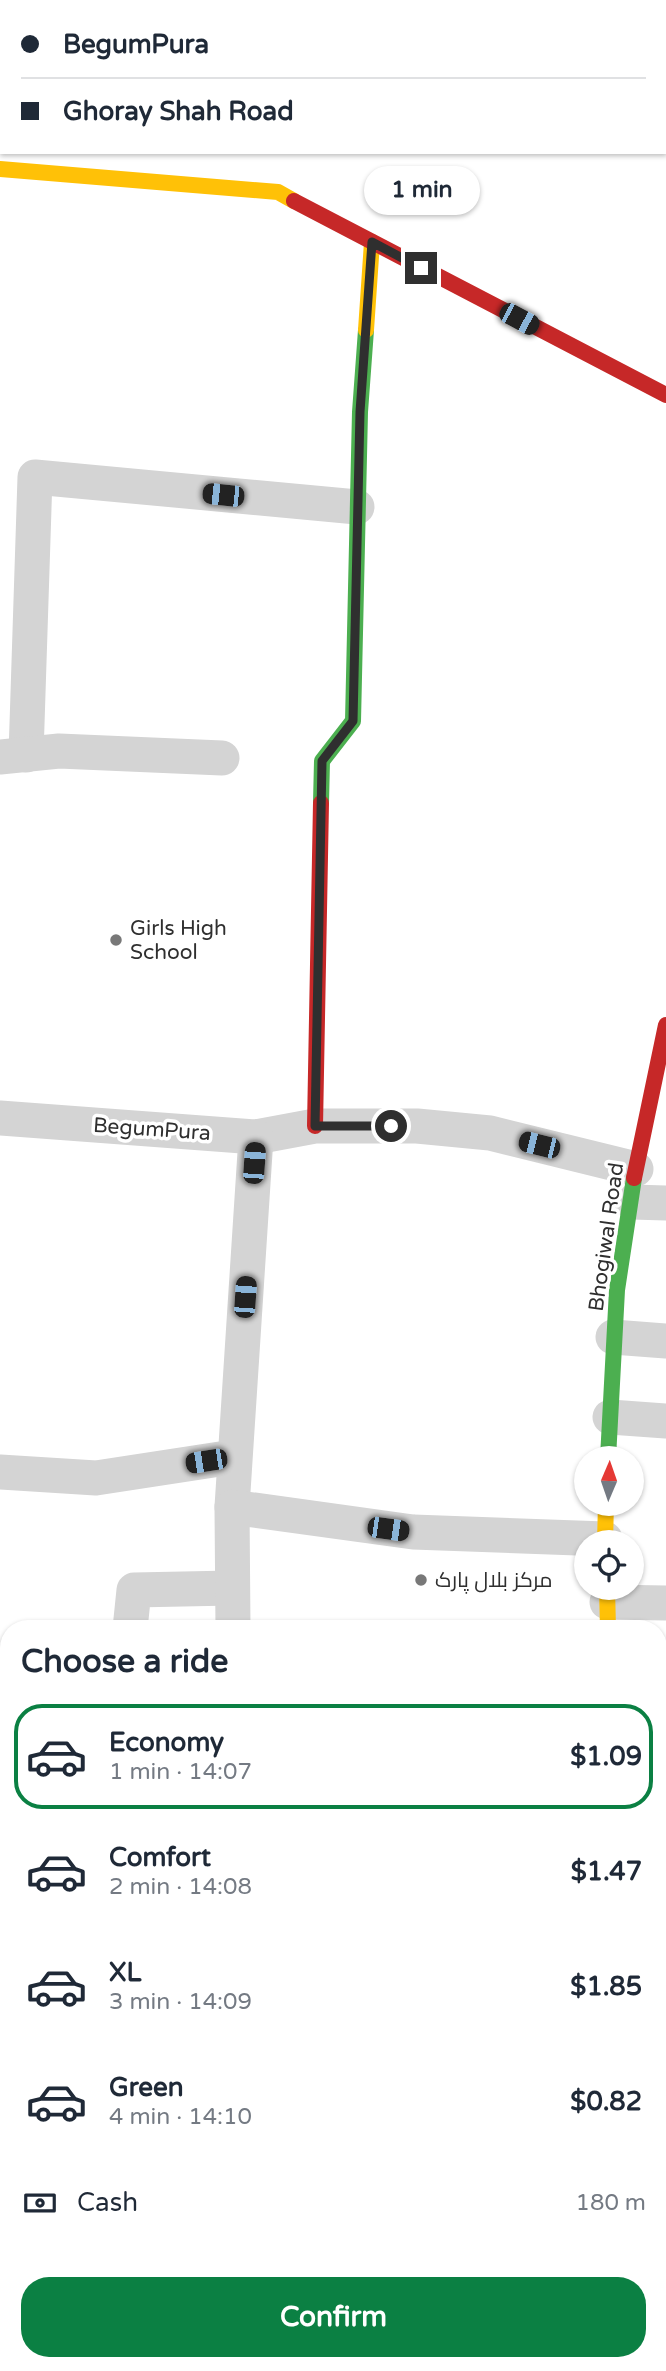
<!DOCTYPE html>
<html lang="en">
<head>
<meta charset="utf-8">
<style>
  body { margin:0; font-family:"Varela Round",Cairo,sans-serif; background:#f2f2f3; color:#1f2937; height:100vh; display:flex; flex-direction:column; font-size:26px; white-space:nowrap }
  * { box-sizing:border-box; margin:0 }
  p { font-size:23px; color:#747a83 }
  .icon { flex:none; width:38px; height:38px; fill:none; stroke:currentColor; stroke-width:2; stroke-linecap:round; stroke-linejoin:round }
  .map { position:relative; flex:1; overflow:hidden }
  .side { position:absolute; left:0px; top:1620px; width:667px; height:751px; display:flex; flex-direction:column; background:#fff; border-radius:28px 28px 0 0; box-shadow:0 2px 5px #0004 }
  .side>* { flex:none }
  .hud { position:absolute; left:0px; top:0px; width:667px; height:154px; box-shadow:0 2px 5px #0004; display:grid; align-content:center; height:154px; padding:0 21px; background:#fff }
  .needle { width:46px; rotate:2deg }
  .controls { position:absolute; left:574px; top:1446px; display:grid; gap:14px }
  .controls a { display:grid; place-items:center; width:70px; height:70px; border-radius:50%; background:#fff; box-shadow:0 2px 5px #0004; font-size:35px }
  .end { position:absolute; width:32px; height:32px; margin:-16px; border:9px solid #2f2f2f; background:#fff; box-shadow:0 0 0 4px #fff }
  .from { border-radius:50% }
  .bubble { position:absolute; height:49px; border-radius:24px; background:#fff; box-shadow:0 2px 5px #0004; font-size:23px; font-weight:700; line-height:49px; text-align:center }
  .car { position:absolute; width:21px; height:42px; margin:-21px -10px; border-radius:9px; box-shadow:0 0 5px 2px #0007; background:linear-gradient(#222 24%,#8ab4d8 0 40%,#222 0 76%,#8ab4d8 0 86%,#222 0) }
  .hud b { display:flex; align-items:center; gap:24px; height:66px; font-size:26px }
  .hud b+b { border-top:2px solid #e0e1e3 }
  .hud i { width:18px; height:18px; background:#1f2937 }
  ul { padding:0; list-style:none }
  li { display:flex; align-items:center; gap:21px; height:105px; margin:0 14px 10px; padding:0 7px; border:4px solid transparent; border-radius:28px }
  li div { flex:1 }
  li b { display:block; font-size:26px }
  li em { font-style:normal; font-weight:700 }
  li.on { border-color:#0b8043 }
  li>.icon { width:63px; height:63px; stroke-width:1.5 }
  h2 { padding:0 21px; font-size:32px; line-height:84px }
  .pay { display:flex; align-items:center; gap:18px; height:77px; padding:0 21px; font-size:26px }
  .pay p { margin-inline-start:auto }
  .primary-button { display:flex; gap:14px; margin-top:auto; padding:14px 21px }
  .primary-button a { flex:1; height:80px; border-radius:28px; background:#0b8043; color:#fff; font-size:28px; font-weight:700; line-height:80px; text-align:center }
  .map>svg:first-child { display:block }
  .lines { fill:none; stroke-linecap:round; stroke-linejoin:round }
  .street { stroke:#d4d4d4; stroke-width:35 }
  .fast { stroke:#4caf50; stroke-width:16 }
  .slow { stroke:#ffc107; stroke-width:16 }
  .jam { stroke:#c62828; stroke-width:16 }
  .route { stroke:#2f2f2f; stroke-width:9 }
  .poi-dot { fill:#787878; stroke:#fff; stroke-width:2.5 }
  .labels { text-anchor:middle; stroke-width:7; stroke-linejoin:round; paint-order:stroke }
  .poi-label { font-size:21px; fill:#2f2f2f; stroke:#fff; text-anchor:start }
  .street-label { font-size:21px; fill:#2f2f2f; stroke:#fff }
</style>
</head>
<body>
<div class="map">
<svg width="666" height="2371" viewBox="0 0 666 2371">
  <rect width="100%" height="100%" fill="#fff"/>
  <g class="lines">
    <!-- street -->
    <g class="street">
      <path d="M26,755L35,477L357,507"/>
      <path d="M0,757L59,751L222,758"/>
      <path d="M0,1118L256,1137L315,1126H417L490,1133L636,1169"/>
      <path d="M632,1202L666,1203"/>
      <path d="M613,1337L666,1341"/>
      <path d="M610,1417L666,1421"/>
      <path d="M0,1472L96,1478L233,1457"/>
      <path d="M232,1507L256,1137"/>
      <path d="M607,1602L666,1603"/>
      <path d="M130,1629L134,1590L232,1588"/>
      <path d="M233,1629L232,1507L413,1532L605,1539"/>
      <path d="M0,1724L9,1725"/>
      <path d="M658,1757L666,1756"/>
      <path d="M0,1997L9,1998"/>
      <path d="M9,2266L2,2292L9,2293"/>
      <path d="M386,2362L431,2371"/>
      <path d="M108,2371L110,2362"/>
    </g>
    <!-- fast -->
    <g class="fast">
      <path d="M321,803L322,761L353,721L360,412L366,330"/>
      <path d="M608,1458L617,1290L634,1178"/>
    </g>
    <!-- slow -->
    <g class="slow">
      <path d="M0,169L278,192L294,201"/>
      <path d="M366,330L372,242"/>
      <path d="M605,1542L606,1503"/>
      <path d="M607,1587L608,1629"/>
    </g>
    <!-- jam -->
    <g class="jam">
      <path d="M294,201L666,395"/>
      <path d="M315,1126L321,803"/>
      <path d="M634,1178L666,1025"/>
      <path d="M511,2371L513,2362"/>
    </g>
  </g>
  <g class="lines">
    <!-- route -->
    <path class="route" d="M391,1126H315L322,761L353,721L360,412L372,242L421,268"/>
  </g>
  <!-- markers -->
  <g class="poi-dot">
    <circle cx="116" cy="940" r="7"/>
    <circle cx="421" cy="1580" r="7"/>
  </g>
  <g class="labels">
    <!-- poi labels -->
    <g class="poi-label">
      <text x="130" y="935">Girls High<tspan x="130" dy="24">School</tspan></text>
      <text x="435" y="1587">مرکز بلال پارک</text>
    </g>
    <!-- street labels -->
    <g class="street-label">
      <text transform="translate(152 1129) rotate(4)" y="7">BegumPura</text>
      <text transform="translate(606 1237) rotate(-82)" y="7">Bhogiwal Road</text>
    </g>
  </g>
</svg>
<div class="controls">
<a><svg class="needle" viewBox="-14 -14 28 28"><path d="M0-13l5 13h-10z" fill="#e53935"/><path d="M0 13l5-13h-10z" fill="#747a83"/></svg></a>
<a><svg class="icon" aria-label="locate" viewBox="0 0 24 24"><circle cx="12" cy="12" r="6"/><path d="M12 2v4M12 18v4M2 12h4M18 12h4"/></svg></a>
</div>
<i class="end from" style="left:391px;top:1126px"></i>
<i class="end" style="left:421px;top:268px"></i>
<div class="bubble" style="left:364px;top:166px;width:116px">1 min</div>
<i class="car" style="left:519px;top:319px;rotate:118deg"></i>
<i class="car" style="left:223px;top:495px;rotate:276deg"></i>
<i class="car" style="left:539px;top:1145px;rotate:284deg"></i>
<i class="car" style="left:254px;top:1163px;rotate:4deg"></i>
<i class="car" style="left:245px;top:1297px;rotate:4deg"></i>
<i class="car" style="left:206px;top:1461px;rotate:261deg"></i>
<i class="car" style="left:388px;top:1529px;rotate:98deg"></i>
<div class="hud">
<b><i class="from"></i>BegumPura</b>
<b><i></i>Ghoray Shah Road</b>
</div>
<section class="side">
<h2>Choose a ride</h2>
<ul>
<li class="on"><svg class="icon" aria-label="car" viewBox="0 0 24 24"><path d="M5 17H2v-5l4-1 3-4h7l3 4 3 1v5h-3M9 17h6M6 11h13"/><circle cx="7" cy="17" r="2"/><circle cx="17" cy="17" r="2"/></svg><div><b>Economy</b><p>1 min · 14:07</p></div><em>$1.09</em></li>
<li><svg class="icon" aria-label="car" viewBox="0 0 24 24"><path d="M5 17H2v-5l4-1 3-4h7l3 4 3 1v5h-3M9 17h6M6 11h13"/><circle cx="7" cy="17" r="2"/><circle cx="17" cy="17" r="2"/></svg><div><b>Comfort</b><p>2 min · 14:08</p></div><em>$1.47</em></li>
<li><svg class="icon" aria-label="car" viewBox="0 0 24 24"><path d="M5 17H2v-5l4-1 3-4h7l3 4 3 1v5h-3M9 17h6M6 11h13"/><circle cx="7" cy="17" r="2"/><circle cx="17" cy="17" r="2"/></svg><div><b>XL</b><p>3 min · 14:09</p></div><em>$1.85</em></li>
<li><svg class="icon" aria-label="car" viewBox="0 0 24 24"><path d="M5 17H2v-5l4-1 3-4h7l3 4 3 1v5h-3M9 17h6M6 11h13"/><circle cx="7" cy="17" r="2"/><circle cx="17" cy="17" r="2"/></svg><div><b>Green</b><p>4 min · 14:10</p></div><em>$0.82</em></li>
</ul>
<div class="pay"><svg class="icon" aria-label="cash" viewBox="0 0 24 24"><path d="M3 7h18v10H3z"/><circle cx="12" cy="12" r="2"/></svg>Cash<p>180 m</p></div>
<div class="primary-button"><a>Confirm</a></div>
</section>
</div>
</body>
</html>
